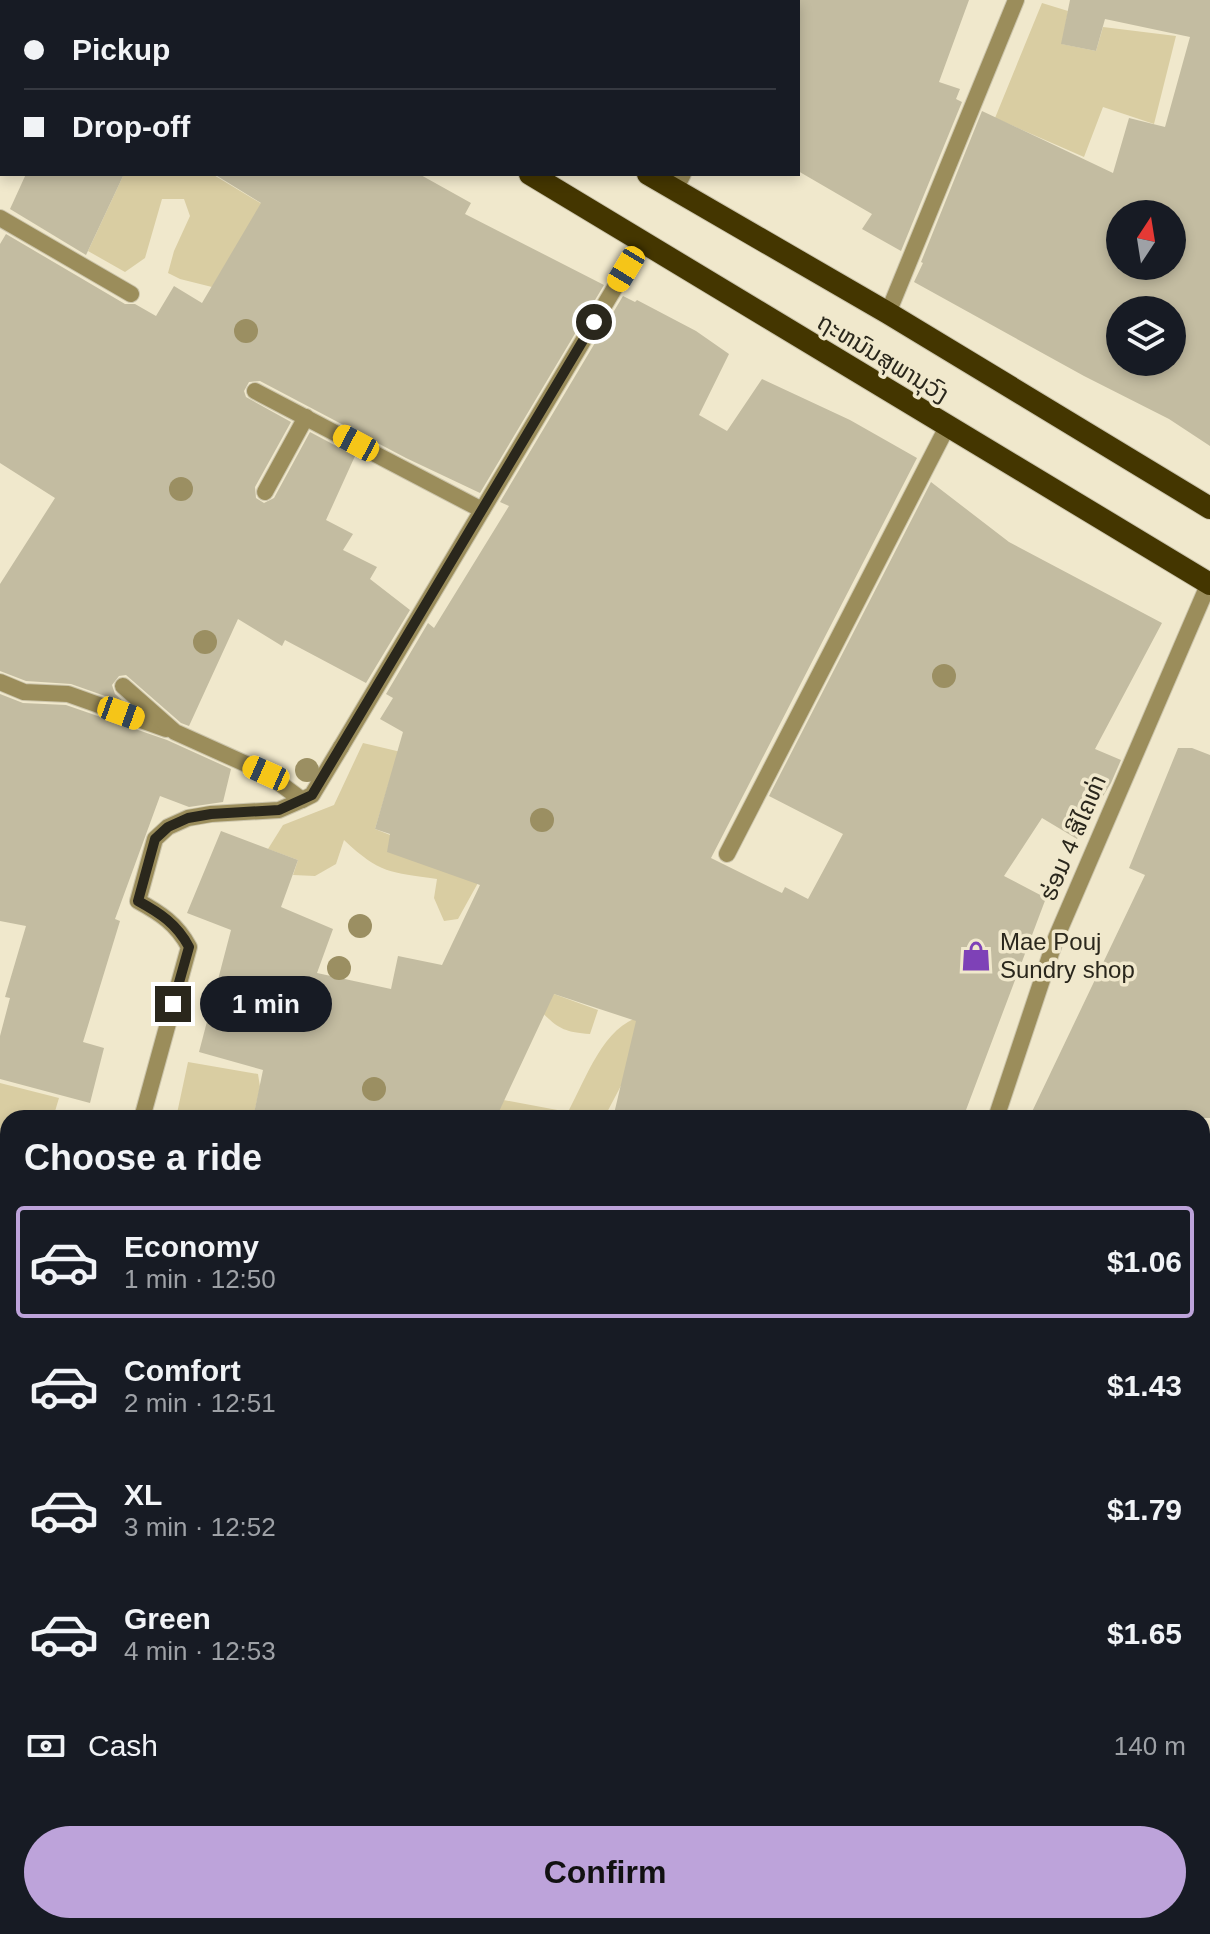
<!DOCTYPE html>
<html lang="en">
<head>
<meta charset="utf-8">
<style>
  body { margin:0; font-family:Arial,"Noto Sans Lao",sans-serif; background:#242831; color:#f1f3f6; height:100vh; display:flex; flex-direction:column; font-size:30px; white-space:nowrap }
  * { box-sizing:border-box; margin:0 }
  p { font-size:26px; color:#9ea1a6 }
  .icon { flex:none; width:44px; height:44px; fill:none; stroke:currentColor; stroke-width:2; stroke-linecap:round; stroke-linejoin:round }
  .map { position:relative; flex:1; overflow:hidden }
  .side { position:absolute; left:0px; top:1110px; width:1210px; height:824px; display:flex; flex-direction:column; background:#171b24; border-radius:24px 24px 0 0; box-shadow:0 4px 12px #0003 }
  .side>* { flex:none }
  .banner { position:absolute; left:0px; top:0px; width:800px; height:176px; box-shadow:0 4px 12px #0003; display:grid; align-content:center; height:176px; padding:0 24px; background:#171b24 }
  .needle { width:52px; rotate:12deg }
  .buttons { position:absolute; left:1106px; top:200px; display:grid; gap:16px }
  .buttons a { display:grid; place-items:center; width:80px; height:80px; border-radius:50%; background:#171b24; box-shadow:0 4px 12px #0003; font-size:40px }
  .end { position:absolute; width:36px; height:36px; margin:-18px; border:10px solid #2a271c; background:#fff; box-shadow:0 0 0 4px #fff }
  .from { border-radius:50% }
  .bubble { position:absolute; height:56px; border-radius:28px; background:#171b24; box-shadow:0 4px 12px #0003; font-size:26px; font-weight:700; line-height:56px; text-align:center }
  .car { position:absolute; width:24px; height:48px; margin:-24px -12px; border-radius:10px; box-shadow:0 0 6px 2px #0007; background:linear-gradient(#f5c518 24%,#345 0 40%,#f5c518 0 76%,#345 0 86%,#f5c518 0) }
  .banner b { display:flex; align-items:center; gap:28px; height:76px; font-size:30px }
  .banner b+b { border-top:2px solid #363941 }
  .banner i { width:20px; height:20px; background:#f1f3f6 }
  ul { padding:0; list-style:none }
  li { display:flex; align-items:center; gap:24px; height:112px; margin:0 16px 12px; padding:0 8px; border:4px solid transparent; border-radius:8px }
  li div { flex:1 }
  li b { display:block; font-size:30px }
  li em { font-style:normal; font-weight:700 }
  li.on { border-color:#bda3da }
  li>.icon { width:72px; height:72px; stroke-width:1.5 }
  h2 { padding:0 24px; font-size:36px; line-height:96px }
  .pay { display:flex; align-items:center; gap:20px; height:88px; padding:0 24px; font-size:30px }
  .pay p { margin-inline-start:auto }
  .cta { display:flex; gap:16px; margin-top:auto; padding:16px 24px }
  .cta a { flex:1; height:92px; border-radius:48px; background:#bda3da; color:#111; font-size:32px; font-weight:700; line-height:92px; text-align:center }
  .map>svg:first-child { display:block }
  .green { fill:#d9cda2 }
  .building { fill:#c3bca1; fill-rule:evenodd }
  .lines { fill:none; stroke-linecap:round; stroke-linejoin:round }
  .service-casing { stroke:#ccc5ac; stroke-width:18 }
  .minor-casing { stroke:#ccc5ac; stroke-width:18 }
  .trunk-casing { stroke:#ccc5ac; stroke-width:24 }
  .service { stroke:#9b8d5b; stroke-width:16 }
  .minor { stroke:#9b8d5b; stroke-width:16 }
  .trunk { stroke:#443600; stroke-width:22 }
  .tree { fill:#9b8f62 }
  .route { stroke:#2a271c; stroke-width:10 }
  .labels { text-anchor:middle; stroke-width:7; stroke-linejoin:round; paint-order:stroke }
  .street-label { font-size:24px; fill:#2a271c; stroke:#f0e8cc }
  .poi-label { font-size:24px; fill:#2a271c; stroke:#f0e8cc; text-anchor:start }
</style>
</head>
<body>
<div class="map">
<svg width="1210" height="1934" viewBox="0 0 1210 1934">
  <rect width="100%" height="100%" fill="#f0e8cc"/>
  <!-- green -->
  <g class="green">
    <path d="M1042,3L1068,11L1062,44L1096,51L1103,27L1176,36L1154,124L1103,107L1084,157L995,118Z"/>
    <path d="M124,174H212L262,204L212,287L180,279L168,273L174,251L190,216L184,199H162L145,258L125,272L88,251Z"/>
    <path d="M363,743L401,752L390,779L375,829L484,872L458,919L444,921L434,898L437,879C390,872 380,874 344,840L336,864L315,876L293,875L298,860L268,849L283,825L334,805Z"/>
    <path d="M543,990L598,1010L590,1034C561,1032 556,1027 536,1006Z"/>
    <path d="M642,1016L644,1042L604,1118H484L493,1098L568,1112C586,1079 603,1026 642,1016Z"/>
    <path d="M188,1062L258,1074L260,1087L253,1118H176Z"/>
    <path d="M0,1083L59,1098L53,1118H8V1200L0,1199Z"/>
    <path d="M34,1926H147L155,1929L154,1934H32Z"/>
    <path d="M326,1926H389L402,1934H343Z"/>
    <path d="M898,1926H1141L1139,1934H893Z"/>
  </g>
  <!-- building -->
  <g class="building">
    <path d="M798,0H969L939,82L960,89L956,99L962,102L901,251L862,229L872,214L798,171Z"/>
    <path d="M1070,0H1210V446L1169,419L1084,376L914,282L923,263L921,262L982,111L1113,173L1129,118L1165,127L1190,37L1105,19L1096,51L1061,44ZM1120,214H1172V266H1120ZM1120,310H1172V362H1120Z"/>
    <path d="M26,174H124L86,255L10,209Z"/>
    <path d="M214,174H419L471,203L465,214L604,285L480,493L406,458L260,381L249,382L244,391L246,397L291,422L255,487L256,498L264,503L274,498L310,432L355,456L326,520L353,534L343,550L377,567L370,579L410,610L366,683L285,640L282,646L238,619L189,726L181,723L126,675L119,676L112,685L115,694L125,703L71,684L26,681L0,671V584L55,498L0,463V244L6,234L125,304H135L156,316L174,286L202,303L261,203Z"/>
    <path d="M623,296L635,302L637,300L696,331L729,354L699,415L727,431L762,379L850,420L917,458L711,858L782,893L785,887L808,899L843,834L769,796L931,482L1009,542L1162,623L1095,749L1121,760L1111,783L1077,839L1042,818L1004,876L1046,898L963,1118H613L636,1021L554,994L496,1118H253L263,1070L199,1052L231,930L187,913L221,831L298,860L281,907L333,929L317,973L391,989L398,956L442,965L480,885L387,852L390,834L375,829L403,732L380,719L393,698L386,694L428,623L434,628L509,506L500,502Z"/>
    <path d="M0,694L23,703L66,705L167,740L231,769L223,802L189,807L160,796L115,919L120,921L83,1042L104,1048L90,1103L0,1079V1036L10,998L5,997L26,926L0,921Z"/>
    <path d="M1178,748H1192L1210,755V1118H1029L1145,875L1129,868Z"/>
  </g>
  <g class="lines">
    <!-- service casing -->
    <g class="service-casing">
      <g id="service">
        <path d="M437,2L438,0"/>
        <path d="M341,747L642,242"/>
        <path d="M727,854L947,427"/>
      </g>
    </g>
    <!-- minor casing -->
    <g class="minor-casing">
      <g id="minor">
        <path d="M81,2L82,0"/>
        <path d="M759,2L760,0"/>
        <path d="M0,167L2,163"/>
        <path d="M675,190L683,174"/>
        <path d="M0,218L131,294"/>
        <path d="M888,313L1016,0"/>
        <path d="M255,391L482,510"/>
        <path d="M265,492L306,417"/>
        <path d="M0,682L24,692L68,694L166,729"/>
        <path d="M123,686L175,732L266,773L302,800L312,795L341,747"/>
        <path d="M142,1118L189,947C177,924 160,913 138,901L155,839L168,827L188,818L211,814L279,810L302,800"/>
        <path d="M996,1118L1056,938L1209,583"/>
        <path d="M0,1217L8,1219"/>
        <path d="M1202,1560L1210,1548"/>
        <path d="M925,1933L926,1934"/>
        <path d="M24,1934L25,1926"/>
        <path d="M552,1934L557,1926"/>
      </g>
    </g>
    <!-- trunk casing -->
    <g class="trunk-casing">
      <g id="trunk">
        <path d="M243,0L246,2"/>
        <path d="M357,0L361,2"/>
        <path d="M530,174L1210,584"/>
        <path d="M648,174L888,313L1210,508"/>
      </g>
    </g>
    <!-- service -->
    <use href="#service" class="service"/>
    <!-- minor -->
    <use href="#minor" class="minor"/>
    <!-- trunk -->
    <use href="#trunk" class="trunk"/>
  </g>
  <!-- trees -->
  <g class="tree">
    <circle cx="246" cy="331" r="12"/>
    <circle cx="181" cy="489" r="12"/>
    <circle cx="205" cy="642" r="12"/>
    <circle cx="944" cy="676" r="12"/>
    <circle cx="307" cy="770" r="12"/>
    <circle cx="542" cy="820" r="12"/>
    <circle cx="360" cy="926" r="12"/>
    <circle cx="339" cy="968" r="12"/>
    <circle cx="374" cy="1089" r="12"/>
  </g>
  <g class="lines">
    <!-- route -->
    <path class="route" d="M173,1004L189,947C177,924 160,913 138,901L155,839L168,827L188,818L211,814L279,810L312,795L594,322"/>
  </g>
  <!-- icons -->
  <defs>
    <g id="shop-bare" transform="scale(2.4)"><path d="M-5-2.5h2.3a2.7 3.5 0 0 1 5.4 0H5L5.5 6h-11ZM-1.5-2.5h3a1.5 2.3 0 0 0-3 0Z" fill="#7e41b7" stroke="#f0e8cc" stroke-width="2.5" paint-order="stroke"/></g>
  </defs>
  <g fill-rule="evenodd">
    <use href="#shop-bare" x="976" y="956"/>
  </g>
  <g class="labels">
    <!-- street labels -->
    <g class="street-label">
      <text transform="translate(883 358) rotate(31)" y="8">ຖະຫນົນສຸພານຸວົງ</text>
      <text transform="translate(1073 838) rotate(-67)" y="8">ຮ່ອມ 4 ສີໄຄທ່າ</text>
    </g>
    <!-- poi labels -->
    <g class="poi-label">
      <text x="1000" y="950">Mae Pouj<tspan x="1000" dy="28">Sundry shop</tspan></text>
    </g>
  </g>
</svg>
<div class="buttons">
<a><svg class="needle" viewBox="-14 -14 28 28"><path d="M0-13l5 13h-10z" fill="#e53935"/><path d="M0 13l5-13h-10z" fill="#9ea1a6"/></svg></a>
<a><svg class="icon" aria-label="layers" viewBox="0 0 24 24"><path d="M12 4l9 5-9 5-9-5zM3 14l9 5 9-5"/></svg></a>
</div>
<i class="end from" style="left:594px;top:322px"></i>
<i class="end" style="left:173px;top:1004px"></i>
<div class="bubble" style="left:200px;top:976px;width:132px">1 min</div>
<i class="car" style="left:626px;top:269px;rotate:211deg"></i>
<i class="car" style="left:356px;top:443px;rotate:298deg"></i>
<i class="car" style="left:121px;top:713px;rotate:110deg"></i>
<i class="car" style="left:266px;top:773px;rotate:294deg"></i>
<div class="banner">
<b><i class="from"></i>Pickup</b>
<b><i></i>Drop-off</b>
</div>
<section class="side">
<h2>Choose a ride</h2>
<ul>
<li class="on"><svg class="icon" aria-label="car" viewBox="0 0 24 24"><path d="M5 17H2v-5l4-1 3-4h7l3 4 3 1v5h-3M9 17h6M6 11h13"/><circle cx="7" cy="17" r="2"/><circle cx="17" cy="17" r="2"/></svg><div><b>Economy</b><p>1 min · 12:50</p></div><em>$1.06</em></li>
<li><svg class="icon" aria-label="car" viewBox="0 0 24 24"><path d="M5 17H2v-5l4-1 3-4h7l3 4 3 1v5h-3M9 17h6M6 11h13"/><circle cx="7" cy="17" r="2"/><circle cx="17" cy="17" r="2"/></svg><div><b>Comfort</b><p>2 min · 12:51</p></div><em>$1.43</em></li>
<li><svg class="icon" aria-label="car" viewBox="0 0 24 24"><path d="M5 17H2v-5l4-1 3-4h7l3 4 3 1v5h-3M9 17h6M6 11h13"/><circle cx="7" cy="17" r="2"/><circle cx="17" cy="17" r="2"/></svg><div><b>XL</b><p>3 min · 12:52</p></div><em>$1.79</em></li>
<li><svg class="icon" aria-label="car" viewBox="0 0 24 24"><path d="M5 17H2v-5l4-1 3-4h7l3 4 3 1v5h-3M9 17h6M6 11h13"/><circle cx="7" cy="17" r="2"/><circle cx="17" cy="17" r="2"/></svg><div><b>Green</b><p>4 min · 12:53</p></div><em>$1.65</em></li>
</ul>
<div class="pay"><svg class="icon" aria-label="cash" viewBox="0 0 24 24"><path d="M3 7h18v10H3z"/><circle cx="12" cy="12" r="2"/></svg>Cash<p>140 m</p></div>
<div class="cta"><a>Confirm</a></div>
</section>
</div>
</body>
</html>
